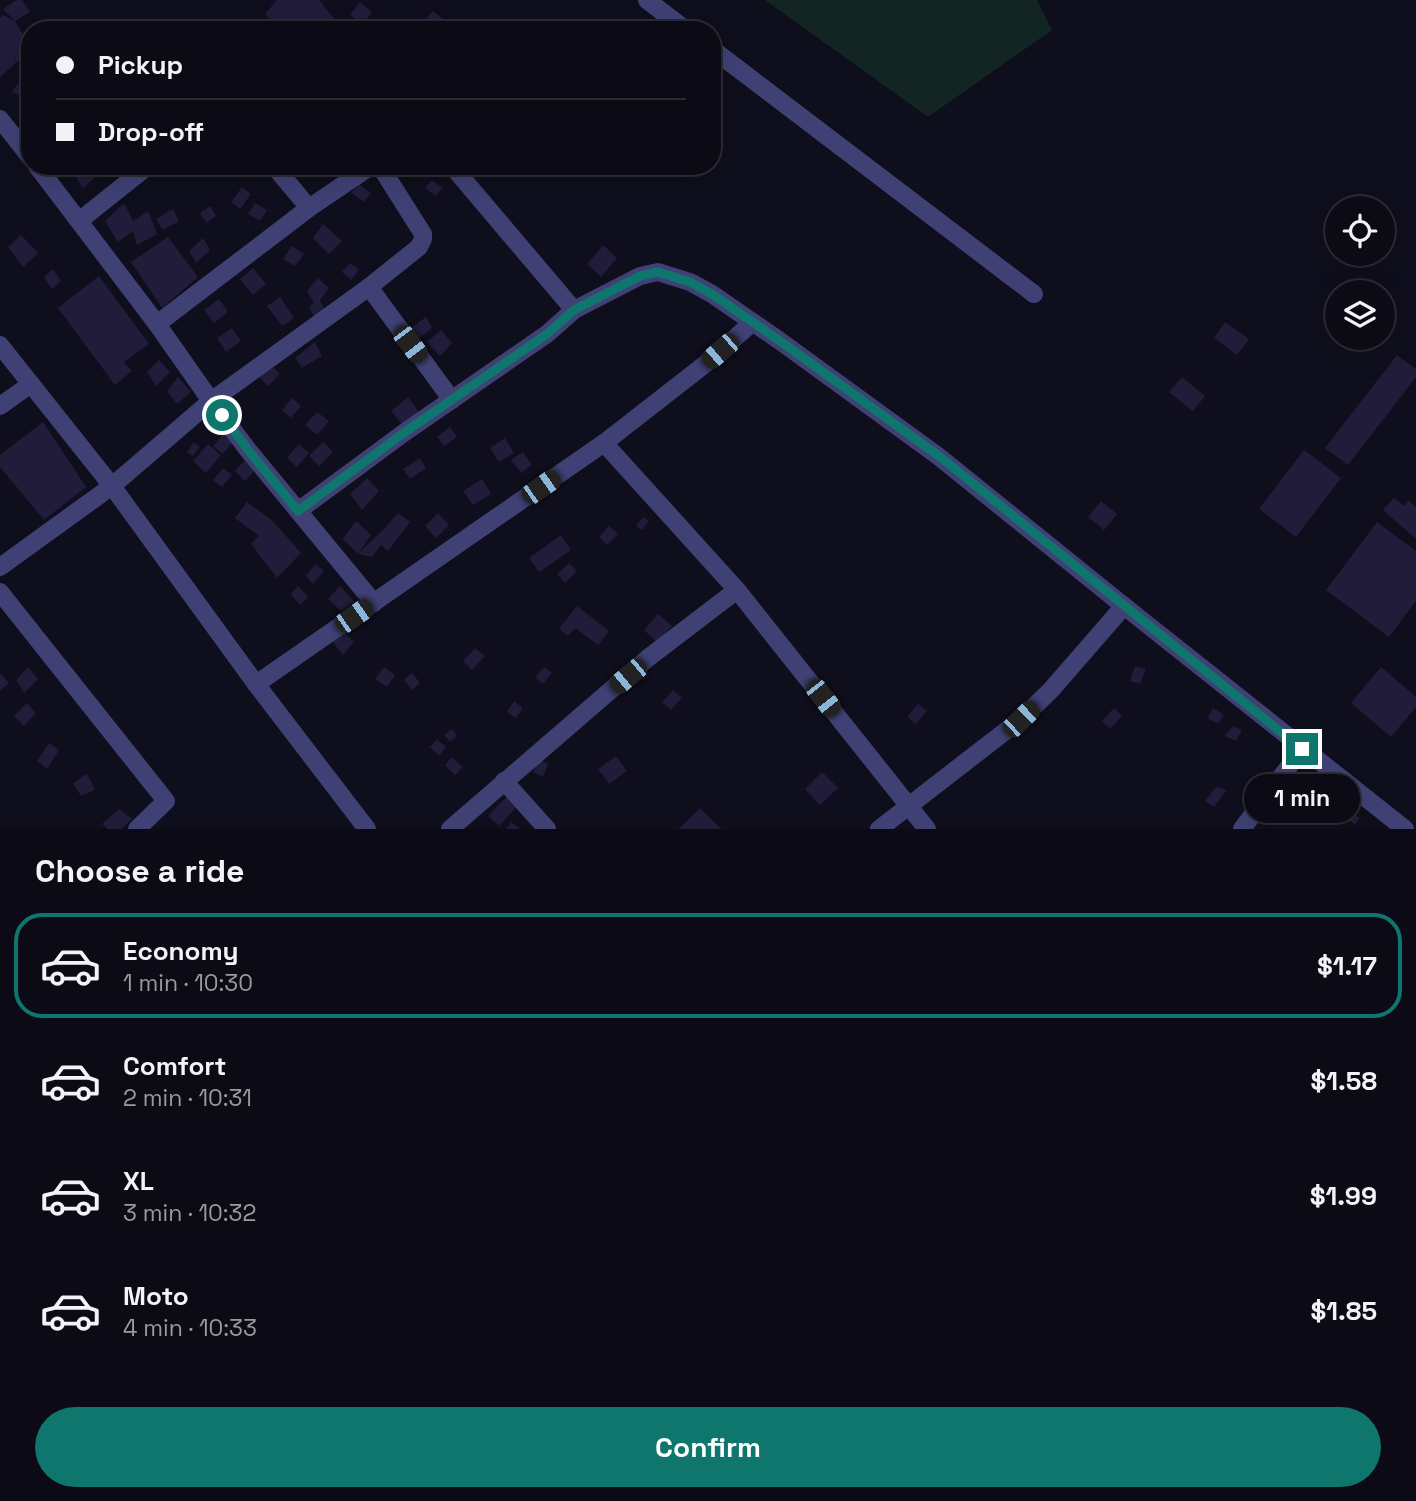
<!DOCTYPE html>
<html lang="en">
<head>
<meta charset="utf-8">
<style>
  body { margin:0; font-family:"Space Grotesk",sans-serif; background:#14131e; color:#f1f3f6; height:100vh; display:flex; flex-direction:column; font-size:26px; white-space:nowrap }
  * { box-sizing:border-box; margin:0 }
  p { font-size:23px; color:#9a9aa0 }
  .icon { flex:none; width:38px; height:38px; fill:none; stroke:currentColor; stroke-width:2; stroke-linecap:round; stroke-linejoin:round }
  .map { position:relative; height:829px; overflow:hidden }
  .details { display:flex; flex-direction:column; background:#0b0a15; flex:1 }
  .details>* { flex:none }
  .hud { position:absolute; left:21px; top:21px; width:700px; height:154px; border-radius:28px; box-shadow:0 7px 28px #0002,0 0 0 2px #2b2b34; display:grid; align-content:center; height:154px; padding:0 35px; background:#0b0a15 }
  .tools { position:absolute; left:1325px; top:196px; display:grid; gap:14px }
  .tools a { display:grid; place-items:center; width:70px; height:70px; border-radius:50%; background:#0b0a15; box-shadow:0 7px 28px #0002,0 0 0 2px #2b2b34; font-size:35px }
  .end { position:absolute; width:32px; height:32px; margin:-16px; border:9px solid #0f766e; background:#fff; box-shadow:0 0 0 4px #fff }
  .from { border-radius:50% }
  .bubble { position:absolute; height:49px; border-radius:24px; background:#0b0a15; box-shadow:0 7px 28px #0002,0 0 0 2px #2b2b34; font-size:23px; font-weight:700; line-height:49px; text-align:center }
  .car { position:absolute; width:21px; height:42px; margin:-21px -10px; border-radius:9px; box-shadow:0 0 5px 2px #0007; background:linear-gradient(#222 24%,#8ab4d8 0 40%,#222 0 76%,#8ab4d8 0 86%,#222 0) }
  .hud b { display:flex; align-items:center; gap:24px; height:66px; font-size:26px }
  .hud b+b { border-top:2px solid #2b2b34 }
  .hud i { width:18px; height:18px; background:#f1f3f6 }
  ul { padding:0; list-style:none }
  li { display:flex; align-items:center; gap:21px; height:105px; margin:0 14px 10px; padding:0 21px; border:4px solid transparent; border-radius:28px }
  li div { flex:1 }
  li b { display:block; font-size:26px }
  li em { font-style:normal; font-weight:700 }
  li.active { border-color:#0f766e }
  li>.icon { width:63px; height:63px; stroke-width:1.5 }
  h2 { padding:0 35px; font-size:32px; line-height:84px }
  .primary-button { display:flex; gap:14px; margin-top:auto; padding:14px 35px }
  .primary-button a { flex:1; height:80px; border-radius:42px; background:#0f766e; color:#fff; font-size:28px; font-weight:700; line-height:80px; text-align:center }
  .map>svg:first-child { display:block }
  .green { fill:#122523 }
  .building { fill:#201c3a }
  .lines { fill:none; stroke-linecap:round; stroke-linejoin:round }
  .minor { stroke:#3f4175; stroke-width:18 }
  .route { stroke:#0f766e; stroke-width:9 }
</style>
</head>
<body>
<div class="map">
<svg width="1416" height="829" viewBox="0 0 1416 829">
  <rect width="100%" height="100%" fill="#0f0e1c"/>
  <!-- green -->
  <path class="green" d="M765,0H1037L1052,30L928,117Z"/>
  <!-- building -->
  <g class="building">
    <path d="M17,0H22L30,12L15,21L30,45V50L0,77V17L3,15L15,21L3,9Z"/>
    <path d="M277,0H319L342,28L341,30H279L265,14Z"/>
    <path d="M360,2L372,12L362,25L350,15Z"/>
    <path d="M433,11L454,28L453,30H426L421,25Z"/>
    <path d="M27,74L30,76V92L25,98L11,92Z"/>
    <path d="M78,166H100L102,170L83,189L72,171Z"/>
    <path d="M394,166H417L404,177Z"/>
    <path d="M432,180L443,188L435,196L425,188Z"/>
    <path d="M359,184L371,193L364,202L351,193Z"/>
    <path d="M242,187L251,194L240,209L231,202Z"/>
    <path d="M124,203L133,221L148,211L157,234L137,245L133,231L118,242L105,221Z"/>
    <path d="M255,203L267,210L260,221L248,214Z"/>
    <path d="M210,206L216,216L206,223L200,213Z"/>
    <path d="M173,209L179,221L163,230L156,219Z"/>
    <path d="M323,224L342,241L329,254L313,238Z"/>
    <path d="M21,235L38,253L23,267L8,247Z"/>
    <path d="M168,237L198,277L162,308L131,262Z"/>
    <path d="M203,238L210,250L196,263L189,251Z"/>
    <path d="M603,245L617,258L601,277L587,264Z"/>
    <path d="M292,246L304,254L295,266L283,259Z"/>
    <path d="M350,263L359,270L351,280L342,272Z"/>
    <path d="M253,268L266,284L253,295L240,279Z"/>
    <path d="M53,269L61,281L52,289L44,277Z"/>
    <path d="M99,276L149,344L124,362L132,371L115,385L58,308Z"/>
    <path d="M318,278L329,288L320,300L325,311L315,318L309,307L314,302L307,291Z"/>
    <path d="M280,297L294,318L282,326L267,306Z"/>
    <path d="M219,299L228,312L214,323L204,310Z"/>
    <path d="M426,317L432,328L415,341L408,330Z"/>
    <path d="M1225,322L1249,339L1237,355L1214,338Z"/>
    <path d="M232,328L241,341L226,352L217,338Z"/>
    <path d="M441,330L452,343L440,356L427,342Z"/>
    <path d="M315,342L322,356L302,368L295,358Z"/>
    <path d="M1397,355L1416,369V377L1348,465L1325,448Z"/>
    <path d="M159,360L170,372L156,386L147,372Z"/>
    <path d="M271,365L280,374L268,386L259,377Z"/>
    <path d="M178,377L191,392L177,404L167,391Z"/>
    <path d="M1182,377L1205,396L1193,411L1169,392Z"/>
    <path d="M408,397L419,412L403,425L391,411Z"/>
    <path d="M292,398L301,406L291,418L282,410Z"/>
    <path d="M317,412L329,421L317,435L305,425Z"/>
    <path d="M43,422L86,487L44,520L0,467V455Z"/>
    <path d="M450,427L457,437L444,446L437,437Z"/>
    <path d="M227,429L237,437L223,454L213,446Z"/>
    <path d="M505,438L514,453L499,462L490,448Z"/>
    <path d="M194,442L200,447L193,456L187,452Z"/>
    <path d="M323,442L333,452L319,466L309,456Z"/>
    <path d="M208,444L221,455L206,473L193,461Z"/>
    <path d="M299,444L309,453L297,467L287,458Z"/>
    <path d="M1304,450L1341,478L1296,537L1259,509Z"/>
    <path d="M523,452L532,465L521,473L511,460Z"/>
    <path d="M247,458L257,468L245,481L235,471Z"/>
    <path d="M420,458L426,468L410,479L403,469Z"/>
    <path d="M223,468L232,475L222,487L213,480Z"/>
    <path d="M367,478L379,491L362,510L350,494Z"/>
    <path d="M482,479L491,494L473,505L463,491Z"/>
    <path d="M1394,498L1404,506L1408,500L1416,507V539L1383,510Z"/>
    <path d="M1101,501L1117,514L1104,530L1088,517Z"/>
    <path d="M247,502L274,522L301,553L277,578L251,544L259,536L235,518Z"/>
    <path d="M398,513L410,522L388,551L381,545L372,557L358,554L343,539L356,521L371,535L358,554L384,529Z"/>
    <path d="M438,513L449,525L436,538L425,526Z"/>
    <path d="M643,517L649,521L642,530L636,526Z"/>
    <path d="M1377,522L1416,551V601L1389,637L1326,590Z"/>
    <path d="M609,526L618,534L607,545L599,537Z"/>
    <path d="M561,535L571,550L539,572L529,558Z"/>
    <path d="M569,563L577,571L565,583L557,574Z"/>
    <path d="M315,564L324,571L313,584L306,576Z"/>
    <path d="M298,586L308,597L300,605L291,594Z"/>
    <path d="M340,586L355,602L341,611L328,599Z"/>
    <path d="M577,606L609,631L598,645L575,628L568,636L559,629Z"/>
    <path d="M658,614L672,626L657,642L644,630Z"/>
    <path d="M344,632L354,642L343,655L332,641Z"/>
    <path d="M475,648L485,656L472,670L463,661Z"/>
    <path d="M1135,666L1146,669L1140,684L1130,681Z"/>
    <path d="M28,667L38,679L24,693L16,680Z"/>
    <path d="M384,667L395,675L387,687L375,679Z"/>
    <path d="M544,667L552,673L543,684L535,677Z"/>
    <path d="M1381,667L1416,697V707L1391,737L1351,703Z"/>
    <path d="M0,673L9,683L0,691Z"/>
    <path d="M412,673L420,683L412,690L404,680Z"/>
    <path d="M673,690L682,698L671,710L662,702Z"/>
    <path d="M514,701L523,708L516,718L507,712Z"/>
    <path d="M27,703L36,713L24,726L14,716Z"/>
    <path d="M918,704L927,711L916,724L907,717Z"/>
    <path d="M1114,708L1122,716L1110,729L1102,721Z"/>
    <path d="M1213,708L1224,715L1218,724L1208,718Z"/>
    <path d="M1233,726L1242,730L1236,741L1224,736Z"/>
    <path d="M452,729L457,736L450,742L444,735Z"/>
    <path d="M437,739L446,747L439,756L430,747Z"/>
    <path d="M49,743L59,750L47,769L37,761Z"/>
    <path d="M616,756L627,771L609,784L598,769Z"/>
    <path d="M452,757L463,767L455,775L445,765Z"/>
    <path d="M539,760L548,764L543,777L533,772Z"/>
    <path d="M822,772L838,788L820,805L805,789Z"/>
    <path d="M87,774L95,790L81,796L73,783Z"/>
    <path d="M1216,787L1227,790L1214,807L1205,801Z"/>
    <path d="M510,793L520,803L499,826L488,816Z"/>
    <path d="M700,808L721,829H679Z"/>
    <path d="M119,809L132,819L121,829H108L102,824Z"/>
    <path d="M1352,812L1360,818L1355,825L1347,818Z"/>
    <path d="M511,822L520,829H506Z"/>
  </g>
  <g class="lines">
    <!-- minor -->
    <g class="minor">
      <path d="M647,0L686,30"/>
      <path d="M712,49L1034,294"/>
      <path d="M0,119L30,157"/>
      <path d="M37,166L157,324L211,401L248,450L374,603"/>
      <path d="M274,166L309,208"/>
      <path d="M452,166L574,310"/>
      <path d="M79,221L148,166"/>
      <path d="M369,287L452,400"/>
      <path d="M157,324L309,208L371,166"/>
      <path d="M0,345L112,486L256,684L367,829"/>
      <path d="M0,406L31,384"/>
      <path d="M604,443L704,365L753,322"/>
      <path d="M298,511L405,432L547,334L574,310L640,276L658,272L690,282L712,294L780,341L938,456L1124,606"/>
      <path d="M0,567L112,486L211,401L369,287L419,247L423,239V234L380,166"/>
      <path d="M0,592L166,801L137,829"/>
      <path d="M256,684L604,443L737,590L927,829"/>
      <path d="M504,781L547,829"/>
      <path d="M450,829L648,658L737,590"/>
      <path d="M879,829L1021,719L1051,690L1124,606L1405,829"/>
      <path d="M1242,829L1302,749"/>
    </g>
  </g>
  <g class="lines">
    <!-- route -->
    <path class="route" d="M222,415L248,450L298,511L405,432L547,334L574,310L640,276L658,272L690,282L712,294L780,341L939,456L1302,749"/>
  </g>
</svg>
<div class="tools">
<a><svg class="icon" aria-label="locate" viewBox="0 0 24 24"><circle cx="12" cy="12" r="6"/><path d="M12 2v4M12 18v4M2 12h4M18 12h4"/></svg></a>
<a><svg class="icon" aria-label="layers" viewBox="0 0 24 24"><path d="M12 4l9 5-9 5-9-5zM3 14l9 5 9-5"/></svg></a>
</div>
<i class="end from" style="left:222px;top:415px"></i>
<i class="end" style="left:1302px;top:749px"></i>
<div class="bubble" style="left:1244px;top:774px;width:116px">1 min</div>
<i class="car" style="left:410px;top:344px;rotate:143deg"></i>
<i class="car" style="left:720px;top:351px;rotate:229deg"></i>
<i class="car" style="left:541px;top:487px;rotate:55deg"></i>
<i class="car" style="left:354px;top:616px;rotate:55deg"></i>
<i class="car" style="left:628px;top:676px;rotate:230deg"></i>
<i class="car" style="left:823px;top:698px;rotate:142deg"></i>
<i class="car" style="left:1021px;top:719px;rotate:46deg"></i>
<div class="hud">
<b><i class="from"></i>Pickup</b>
<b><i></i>Drop-off</b>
</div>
</div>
<section class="details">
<h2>Choose a ride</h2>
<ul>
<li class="active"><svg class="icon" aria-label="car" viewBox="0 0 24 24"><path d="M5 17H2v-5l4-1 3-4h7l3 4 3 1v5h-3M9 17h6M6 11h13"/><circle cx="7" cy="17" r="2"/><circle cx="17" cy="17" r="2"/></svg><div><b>Economy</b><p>1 min · 10:30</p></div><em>$1.17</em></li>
<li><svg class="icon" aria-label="car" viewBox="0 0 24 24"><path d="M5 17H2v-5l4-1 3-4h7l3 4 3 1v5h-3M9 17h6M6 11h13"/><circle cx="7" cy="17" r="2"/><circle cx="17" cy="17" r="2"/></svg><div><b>Comfort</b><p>2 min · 10:31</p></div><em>$1.58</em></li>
<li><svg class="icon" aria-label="car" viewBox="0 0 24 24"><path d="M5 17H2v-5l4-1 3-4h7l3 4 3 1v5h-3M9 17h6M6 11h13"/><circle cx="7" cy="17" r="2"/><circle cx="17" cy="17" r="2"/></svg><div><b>XL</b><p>3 min · 10:32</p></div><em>$1.99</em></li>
<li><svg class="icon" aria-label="car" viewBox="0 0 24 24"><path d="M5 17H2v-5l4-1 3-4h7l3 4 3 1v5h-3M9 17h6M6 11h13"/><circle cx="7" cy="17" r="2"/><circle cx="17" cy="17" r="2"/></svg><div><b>Moto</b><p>4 min · 10:33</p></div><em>$1.85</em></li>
</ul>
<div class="primary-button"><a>Confirm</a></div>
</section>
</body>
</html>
